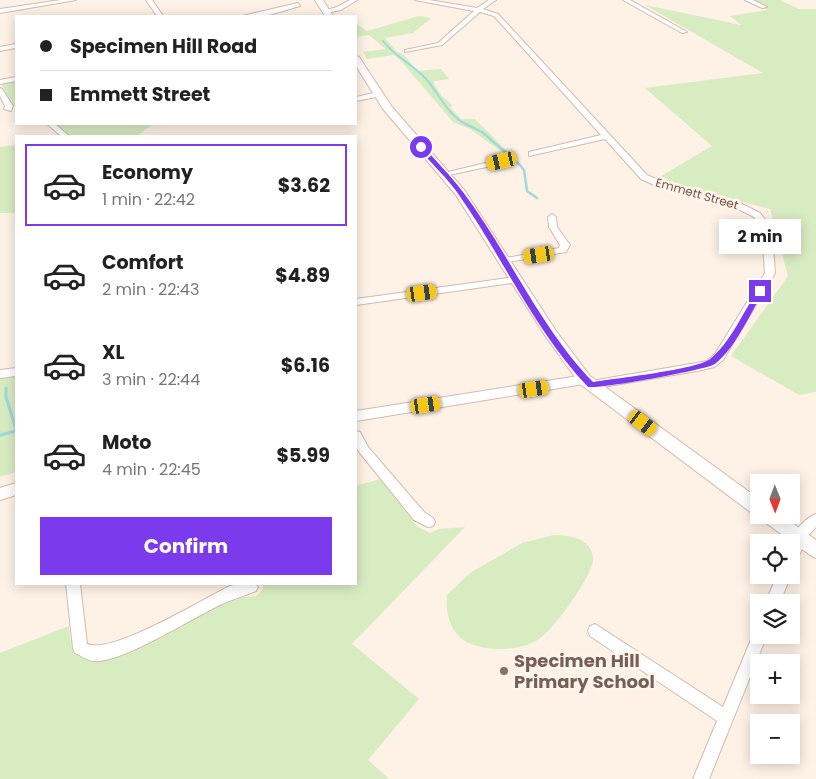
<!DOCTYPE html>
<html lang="en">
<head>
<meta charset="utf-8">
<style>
  body { margin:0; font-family:Poppins,sans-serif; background:#f6f6f6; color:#222; height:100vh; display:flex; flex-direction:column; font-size:19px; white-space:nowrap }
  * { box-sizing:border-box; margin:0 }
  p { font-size:16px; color:#767676 }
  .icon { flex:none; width:28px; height:28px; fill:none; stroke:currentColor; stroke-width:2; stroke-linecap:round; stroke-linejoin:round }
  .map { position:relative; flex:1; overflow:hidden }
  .panel { position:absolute; left:15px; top:135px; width:342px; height:450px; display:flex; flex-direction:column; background:#fff; border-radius:0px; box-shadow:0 2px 12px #0003 }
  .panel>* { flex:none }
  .hud { position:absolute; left:15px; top:15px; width:342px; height:110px; border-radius:0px; box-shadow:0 2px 12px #0003; display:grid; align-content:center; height:110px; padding:0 25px; background:#fff }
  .needle { width:32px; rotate:179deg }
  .tools { position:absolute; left:750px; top:474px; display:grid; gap:10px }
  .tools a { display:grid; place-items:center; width:50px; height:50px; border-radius:0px; background:#fff; box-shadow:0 2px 12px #0003; font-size:25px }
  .end { position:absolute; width:22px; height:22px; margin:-11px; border:6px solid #7c3aed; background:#fff; box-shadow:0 0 0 2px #fff }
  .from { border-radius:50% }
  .bubble { position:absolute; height:35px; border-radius:0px; background:#fff; box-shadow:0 2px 12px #0003; font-size:16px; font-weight:700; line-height:35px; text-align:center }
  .car { position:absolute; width:15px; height:30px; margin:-15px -8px; border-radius:6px; box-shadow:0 0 4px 1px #0007; background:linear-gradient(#f5c518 24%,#345 0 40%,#f5c518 0 76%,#345 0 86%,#f5c518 0) }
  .hud b { display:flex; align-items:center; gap:18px; height:48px; font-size:19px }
  .hud b+b { border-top:1px solid #e0e0e0 }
  .hud i { width:12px; height:12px; background:#222 }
  ul { padding:9px 0 0; list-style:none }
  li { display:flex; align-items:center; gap:15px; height:82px; margin:0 10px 8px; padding:0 15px; border:2px solid transparent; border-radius:0px }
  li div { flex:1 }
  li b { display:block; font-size:19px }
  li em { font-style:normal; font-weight:700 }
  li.on { border-color:#7c3aed }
  li>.icon { width:45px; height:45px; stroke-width:1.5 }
  .cta { display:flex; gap:10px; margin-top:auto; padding:10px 25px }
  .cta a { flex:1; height:58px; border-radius:0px; background:#7c3aed; color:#fff; font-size:20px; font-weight:700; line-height:58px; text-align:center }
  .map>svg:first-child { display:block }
  .green { fill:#d8ecc2 }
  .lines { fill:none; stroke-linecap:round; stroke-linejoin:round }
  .stream-far2 { stroke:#9ed9db; stroke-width:2 }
  .stream-far1 { stroke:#9ed9db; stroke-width:2.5 }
  .stream { stroke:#9ed9db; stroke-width:3 }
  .minor-casing { stroke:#d3baad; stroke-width:2 }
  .tertiary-casing { stroke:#d3baad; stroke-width:2 }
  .secondary-casing { stroke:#d6b9aa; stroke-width:2 }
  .minor { fill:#fff; fill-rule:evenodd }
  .tertiary { fill:#fff; fill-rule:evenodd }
  .secondary { fill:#fff; fill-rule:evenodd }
  .route { fill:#7c3aed }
  .education-dot { fill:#8d6e63; stroke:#fff6ed; stroke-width:2 }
  .labels { text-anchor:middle; stroke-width:5; stroke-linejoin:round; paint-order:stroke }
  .far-street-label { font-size:12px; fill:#795448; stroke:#fff6ed }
  .near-education-label { font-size:18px; font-weight:bold; fill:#785e54; stroke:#fff6ed; text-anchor:start }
</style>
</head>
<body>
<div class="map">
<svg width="816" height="779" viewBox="0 0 816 779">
  <rect width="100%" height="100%" fill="#fef1e5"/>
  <!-- green -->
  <g class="green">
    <path d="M744,0H780L799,9H816V392L799,395L731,356L788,276L770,209L656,179L712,146L645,88L763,73L645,5L741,25L730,16L767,10Z"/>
    <path d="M419,16L431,18L413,33L385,38L397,52L403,54L417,71L441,69L449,79L434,81V84L441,95L453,106L450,107L461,119H475L507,151L502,152L470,129L453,122L401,61L394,55L367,59L363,52L386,49L369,35L356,37V24L367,31Z"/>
    <path d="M16,80V107L12,105L2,86L3,83Z"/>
    <path d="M51,124H153L137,136H68Z"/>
    <path d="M16,145V213H0V147Z"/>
    <path d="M16,375V472L0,477V377Z"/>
    <path d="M380,479L418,527L430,533L439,529L465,527L352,644L419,699L368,760L389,779H0V653L69,626C71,645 70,657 92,660L224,600C228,599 233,597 237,597C248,596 262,601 263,584H356V486Z"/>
    <path d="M554,535C567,536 584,536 591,550C592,553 594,558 593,561C590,579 552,633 536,641C515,651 491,652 469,643C451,635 445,613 447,595L470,573L522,543Z"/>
  </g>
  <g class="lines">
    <!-- stream-far2 -->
    <path class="stream-far2" d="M383,41C395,57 414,65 427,80C441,97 448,116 469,126"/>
    <!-- stream-far1 -->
    <path class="stream-far1" d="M466,124L482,132L519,164L524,170L527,191L537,198"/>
    <!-- stream -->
    <g class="stream">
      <path d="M6,388V397L16,429"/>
      <path d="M0,435L16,431"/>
    </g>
    <!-- minor casing -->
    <g class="minor-casing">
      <g id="minor">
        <path d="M61,0H76L0,13V9Z"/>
        <path d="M146,0H152L163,16H157Z"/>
        <path d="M350,0H357L341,10L326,13L323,11L337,7Z"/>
        <path d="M415,0H429L477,8L489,0H496L483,9L498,14L647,175L669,185L740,203L760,213L767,222L772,232L775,273L723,360L714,367L697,371L591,389L587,388L585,385L591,381L697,363L707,361L715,354L765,273L762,232L759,223L754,217L734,207L663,189L641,179L605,139L529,156V152L601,135L494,16L480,12L442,45L405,52V50L438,43L474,11Z"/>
        <path d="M623,0H630L687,32L682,33Z"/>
        <path d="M745,0H753L767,7L762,8Z"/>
        <path d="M298,3L300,6L269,15L242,16Z"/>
        <path d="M16,44V48L0,51V47Z"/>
        <path d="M16,77V81L0,84V80Z"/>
        <path d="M0,88L2,89L13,106L11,111L4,109L5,106L0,96Z"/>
        <path d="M378,92H381V96L356,101V97Z"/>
        <path d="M47,124H55L69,136H61Z"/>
        <path d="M502,159H505V163L444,176L440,174Z"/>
        <path d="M552,214L556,217L557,227L570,245L566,252L502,263V259L559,248L560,245L549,227L548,217Z"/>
        <path d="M516,277L519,278L521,280L519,282L356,305V299Z"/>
        <path d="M16,368V376L0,378V370Z"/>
        <path d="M356,431L360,432L368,447L424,512L433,518L435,522L433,526L428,527L414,520L360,453L356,447Z"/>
        <path d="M816,514V527L807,537L808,539L796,560L791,562V544L793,540L791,537C796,529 807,517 816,514Z"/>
        <path d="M777,575H791L780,602H766Z"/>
        <path d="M66,584H80L87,644C112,655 203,599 230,586L239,584H256L258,587L256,591C244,596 232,599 220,605C192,618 121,664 93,661C87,660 80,655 75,653L73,648Z"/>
        <path d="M595,624L723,707L755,630L759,629V635H767L709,779H693L717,721L590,636L588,631L590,626Z"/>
      </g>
    </g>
    <!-- tertiary casing -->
    <g class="tertiary-casing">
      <g id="tertiary">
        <path d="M585,375L590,377L592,380L590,383L356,421V411Z"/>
        <path d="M16,483V495L0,500V488Z"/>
      </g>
    </g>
    <!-- secondary casing -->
    <g class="secondary-casing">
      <g id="secondary">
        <path d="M315,0H323L333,16H325Z"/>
        <path d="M356,56L359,57L392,107L465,191L556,331L590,376L759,499V515H781L816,540V558L810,555L762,520L760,516L753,514L580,384L546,337L456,195L383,109L356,66Z"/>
      </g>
    </g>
    <!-- minor -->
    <use href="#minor" class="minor"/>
    <!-- tertiary -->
    <use href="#tertiary" class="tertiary"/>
    <!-- secondary -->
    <use href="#secondary" class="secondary"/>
  </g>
  <!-- route -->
  <path class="route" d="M419,146H423C436,161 451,176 463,192C509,253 539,326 593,382C612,379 699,369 710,359C731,342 743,312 758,290L764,291C749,315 737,346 715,364C706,370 600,389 588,387C535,331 503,258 459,195C448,179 432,164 419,149Z"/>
  <!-- markers -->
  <circle class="education-dot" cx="504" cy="671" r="5"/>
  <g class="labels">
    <!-- far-street labels -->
    <g class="far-street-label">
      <text transform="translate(697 194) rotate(16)" y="4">Emmett Street</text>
    </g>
    <!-- near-education labels -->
    <g class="near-education-label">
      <text x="514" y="667">Specimen Hill<tspan x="514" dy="21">Primary School</tspan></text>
    </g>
  </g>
</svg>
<div class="tools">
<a><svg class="needle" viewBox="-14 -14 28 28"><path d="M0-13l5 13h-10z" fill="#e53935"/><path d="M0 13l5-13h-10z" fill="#767676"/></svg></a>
<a><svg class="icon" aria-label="locate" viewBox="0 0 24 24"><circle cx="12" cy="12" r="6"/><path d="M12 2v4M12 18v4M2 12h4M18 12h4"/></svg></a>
<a><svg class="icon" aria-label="layers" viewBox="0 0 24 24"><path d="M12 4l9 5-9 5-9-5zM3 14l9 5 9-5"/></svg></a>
<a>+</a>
<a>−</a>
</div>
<i class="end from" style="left:421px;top:147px"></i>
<i class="end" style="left:760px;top:291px"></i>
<div class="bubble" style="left:719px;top:219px;width:82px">2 min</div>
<i class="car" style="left:502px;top:161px;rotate:257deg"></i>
<i class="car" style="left:539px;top:255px;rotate:261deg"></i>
<i class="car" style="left:422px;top:293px;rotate:82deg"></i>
<i class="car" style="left:534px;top:389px;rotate:81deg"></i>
<i class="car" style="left:426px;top:405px;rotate:81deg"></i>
<i class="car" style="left:643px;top:423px;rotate:127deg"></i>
<div class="hud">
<b><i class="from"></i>Specimen Hill Road</b>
<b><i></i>Emmett Street</b>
</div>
<section class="panel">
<ul>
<li class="on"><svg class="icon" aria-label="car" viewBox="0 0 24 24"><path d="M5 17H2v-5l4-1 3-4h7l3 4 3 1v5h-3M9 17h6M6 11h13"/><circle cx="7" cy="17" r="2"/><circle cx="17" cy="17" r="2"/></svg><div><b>Economy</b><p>1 min · 22:42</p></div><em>$3.62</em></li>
<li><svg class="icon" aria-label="car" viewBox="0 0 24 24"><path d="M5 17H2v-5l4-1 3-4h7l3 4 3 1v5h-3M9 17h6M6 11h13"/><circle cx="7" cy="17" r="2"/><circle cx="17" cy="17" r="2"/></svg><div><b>Comfort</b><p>2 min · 22:43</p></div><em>$4.89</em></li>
<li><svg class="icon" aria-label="car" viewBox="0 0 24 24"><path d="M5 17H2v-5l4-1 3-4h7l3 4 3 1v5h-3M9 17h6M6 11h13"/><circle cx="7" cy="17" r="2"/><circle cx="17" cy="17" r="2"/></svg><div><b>XL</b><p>3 min · 22:44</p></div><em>$6.16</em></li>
<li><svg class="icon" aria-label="car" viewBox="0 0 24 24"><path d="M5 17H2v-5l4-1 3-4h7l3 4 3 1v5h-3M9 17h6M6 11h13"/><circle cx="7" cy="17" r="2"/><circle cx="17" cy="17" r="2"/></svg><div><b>Moto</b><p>4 min · 22:45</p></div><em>$5.99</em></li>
</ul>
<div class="cta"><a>Confirm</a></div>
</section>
</div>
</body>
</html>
